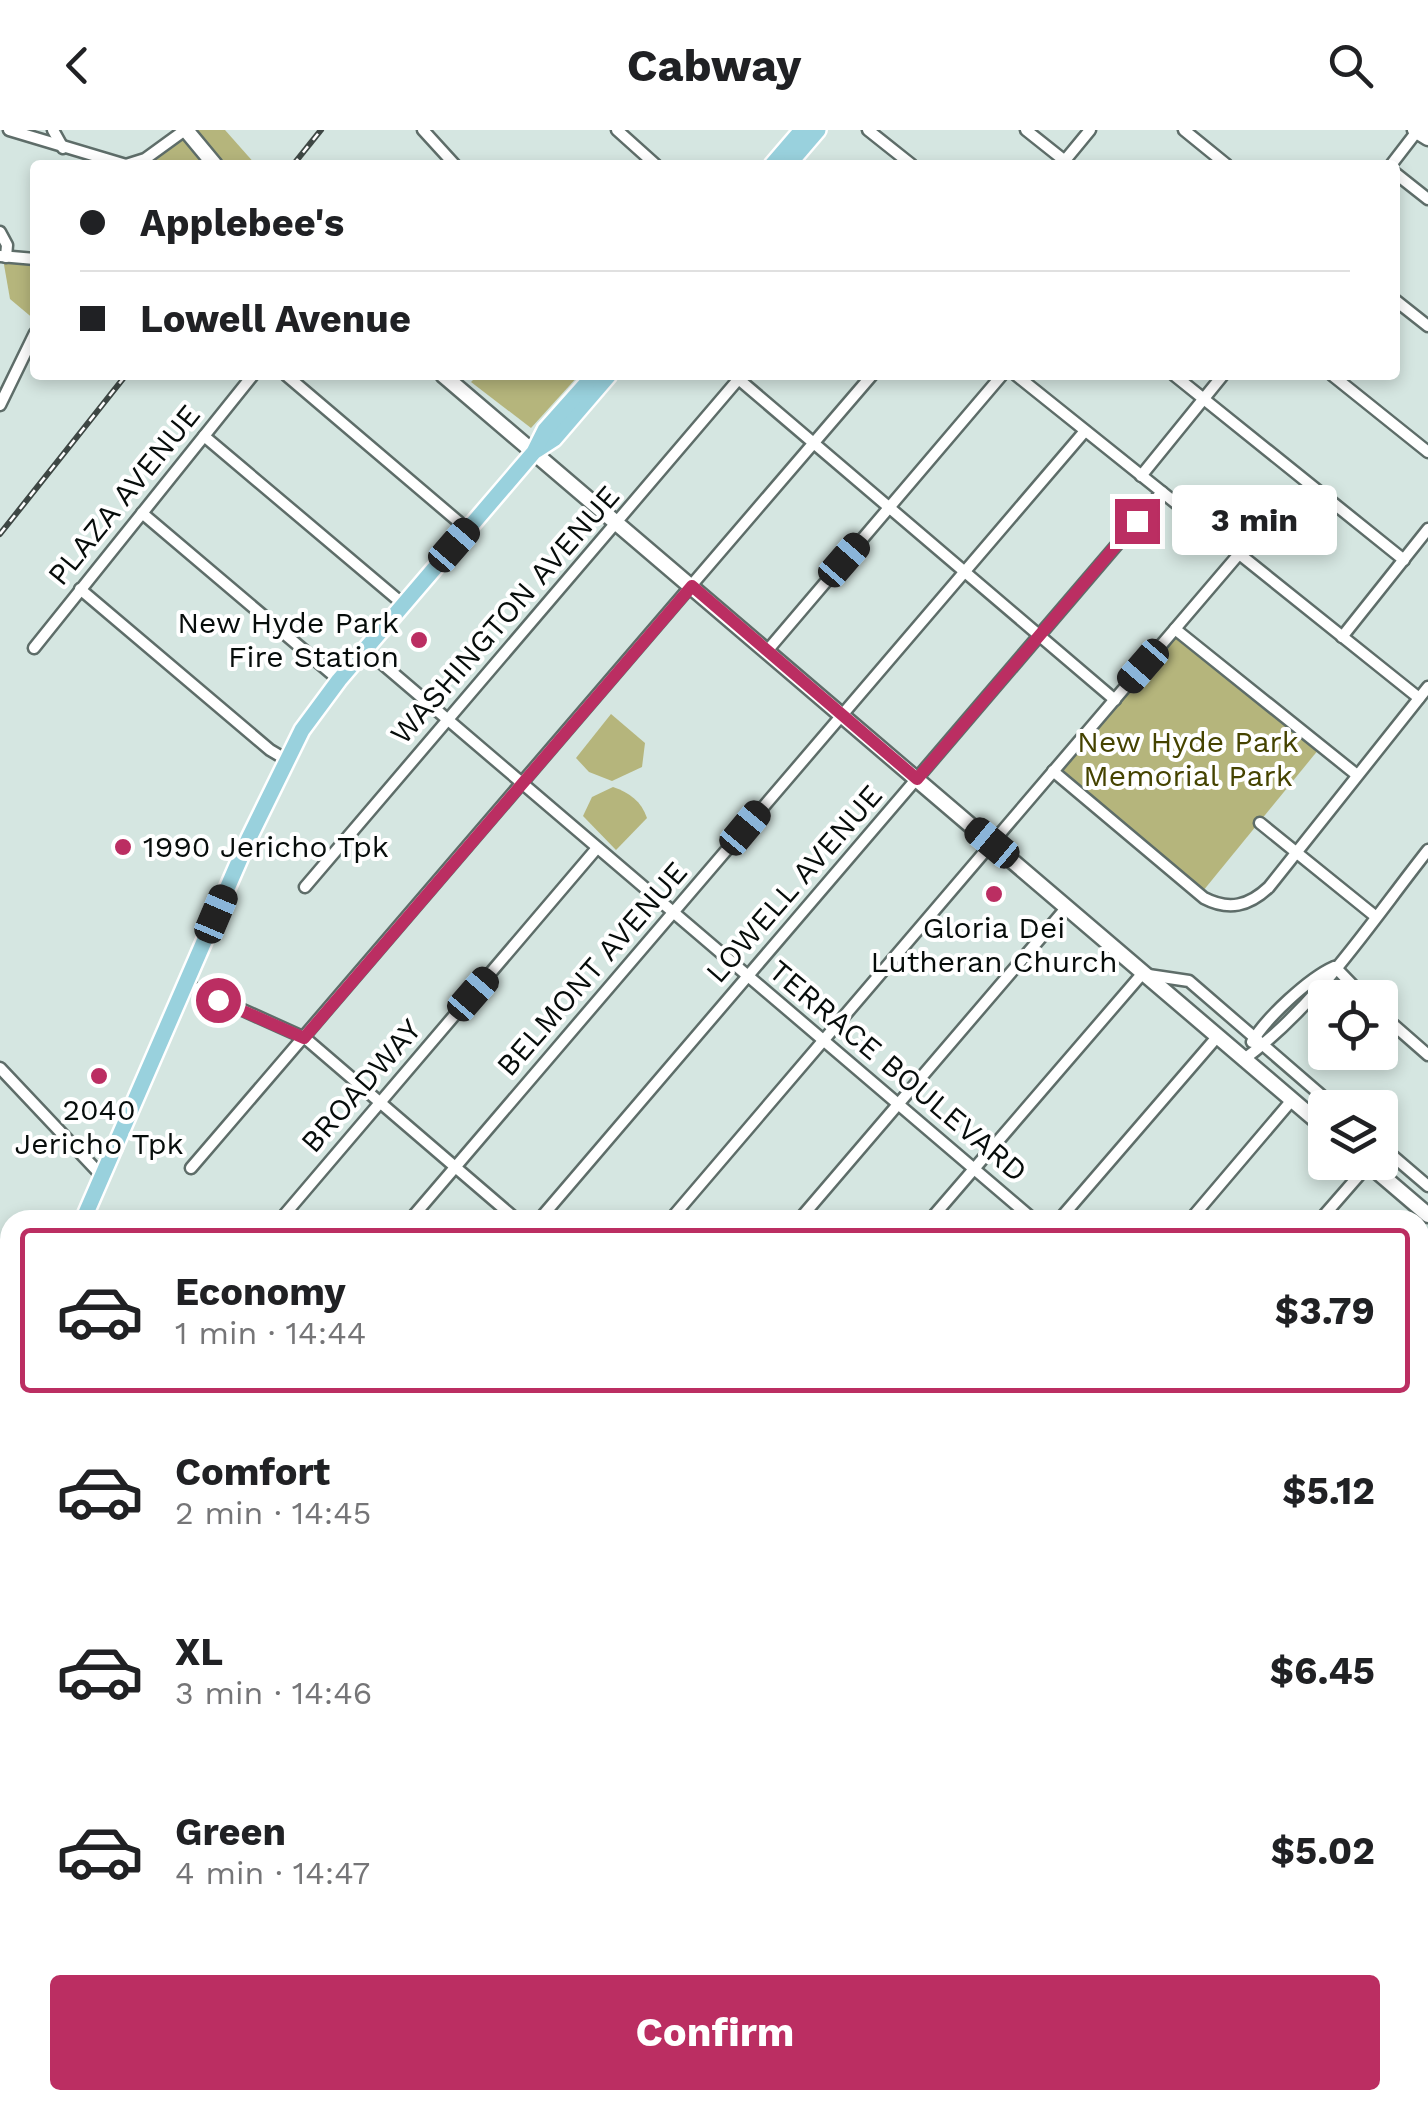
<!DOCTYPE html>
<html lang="en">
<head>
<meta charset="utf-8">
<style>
  body { margin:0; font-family:"Work Sans",sans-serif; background:#f6f6f6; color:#202124; height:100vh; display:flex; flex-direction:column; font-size:38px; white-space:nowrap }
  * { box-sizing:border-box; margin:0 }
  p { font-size:32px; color:#757577 }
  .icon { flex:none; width:55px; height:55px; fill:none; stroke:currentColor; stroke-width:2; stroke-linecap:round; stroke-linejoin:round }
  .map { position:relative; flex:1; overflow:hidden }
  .sheet { position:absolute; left:0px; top:1080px; width:1430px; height:900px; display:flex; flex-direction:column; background:#fff; border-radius:30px 30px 0 0; box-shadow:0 5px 15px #0003 }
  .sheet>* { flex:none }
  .top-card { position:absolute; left:30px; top:30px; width:1370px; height:220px; border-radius:10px; box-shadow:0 5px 15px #0003; display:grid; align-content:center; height:220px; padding:0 50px; background:#fff }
  .fabs { position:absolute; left:1308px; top:850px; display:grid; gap:20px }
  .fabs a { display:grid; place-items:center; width:90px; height:90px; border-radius:10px; background:#fff; box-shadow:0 5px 15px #0003; font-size:50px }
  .end { position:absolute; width:45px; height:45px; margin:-22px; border:12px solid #bb2e62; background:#fff; box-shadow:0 0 0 5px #fff }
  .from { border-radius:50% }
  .bubble { position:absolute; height:70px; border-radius:10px; background:#fff; box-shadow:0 5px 15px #0003; font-size:32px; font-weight:700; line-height:70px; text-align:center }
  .car { position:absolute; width:30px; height:60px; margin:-30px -15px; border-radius:12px; box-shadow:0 0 8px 2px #0007; background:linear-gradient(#222 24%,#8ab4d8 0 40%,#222 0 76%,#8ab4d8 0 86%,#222 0) }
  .top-card b { display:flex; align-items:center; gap:35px; height:95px; font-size:38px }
  .top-card b+b { border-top:2px solid #e0e0e0 }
  .top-card i { width:25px; height:25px; background:#202124 }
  ul { padding:18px 0 0; list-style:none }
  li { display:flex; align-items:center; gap:30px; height:165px; margin:0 20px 15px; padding:0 30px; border:5px solid transparent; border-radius:10px }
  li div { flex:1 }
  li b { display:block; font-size:38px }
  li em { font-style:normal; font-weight:700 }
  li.selected { border-color:#bb2e62 }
  li>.icon { width:90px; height:90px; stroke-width:1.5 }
  .action { display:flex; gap:20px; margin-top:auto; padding:20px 50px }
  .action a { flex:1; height:115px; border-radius:10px; background:#bb2e62; color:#fff; font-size:40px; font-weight:700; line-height:115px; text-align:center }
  header { display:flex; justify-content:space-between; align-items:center; height:130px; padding:0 50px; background:#fff; font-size:45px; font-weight:700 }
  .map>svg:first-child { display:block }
  .green { fill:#b5b57c }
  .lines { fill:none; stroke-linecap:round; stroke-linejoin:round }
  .street-casing { stroke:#5e6d69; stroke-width:15 }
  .secondary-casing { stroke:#5e6d69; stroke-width:19 }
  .primary-casing { stroke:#fff; stroke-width:20 }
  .street { stroke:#fff; stroke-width:10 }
  .secondary { stroke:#fff; stroke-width:14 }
  .primary { stroke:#99d1dd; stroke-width:15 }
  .rail-casing { stroke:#3e4744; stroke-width:6 }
  .rail { stroke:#fff; stroke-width:2.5; stroke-dasharray:8; stroke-linecap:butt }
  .route { stroke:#bb2e62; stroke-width:12 }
  .poi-dot { fill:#bb2e62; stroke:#fff; stroke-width:4 }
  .labels { text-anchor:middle; stroke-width:8; stroke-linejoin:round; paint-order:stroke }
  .street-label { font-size:30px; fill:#070d0b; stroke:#fff }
  .poi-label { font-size:30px; fill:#070d0b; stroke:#fff }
  .park-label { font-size:30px; fill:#454300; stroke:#fff }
</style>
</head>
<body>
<header><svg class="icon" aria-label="back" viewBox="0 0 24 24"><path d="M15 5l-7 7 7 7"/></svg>Cabway<svg class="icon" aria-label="search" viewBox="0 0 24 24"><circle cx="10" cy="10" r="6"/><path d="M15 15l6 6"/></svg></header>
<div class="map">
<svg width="1428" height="1980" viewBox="0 0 1428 1980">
  <rect width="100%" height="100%" fill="#d5e6e1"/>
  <!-- green -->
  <g class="green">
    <path d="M182,0H225L256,35H137Z"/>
    <path d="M3,129L35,133V190L10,169Z"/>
    <path d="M478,245H579L531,298L471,252Z"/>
    <path d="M1175,504L1319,619L1203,761L1060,640Z"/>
    <path d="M611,584L645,613L642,637L612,651L589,642L576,628Z"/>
    <path d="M613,657C630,663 641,671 647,688L616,720L583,686L592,667Z"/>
    <path d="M684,1970H1254L1245,1980H695Z"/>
  </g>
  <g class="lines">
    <!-- street casing -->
    <g class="street-casing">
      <g id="street">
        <path d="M9,0L126,35L145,29L185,0"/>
        <path d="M53,0L63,18"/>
        <path d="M423,0L455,35"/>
        <path d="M617,0L656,35"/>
        <path d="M868,0L912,35"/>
        <path d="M1026,0L1070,35"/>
        <path d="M1184,0L1227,35"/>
        <path d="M1062,34L1090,0"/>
        <path d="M1391,35L1418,0"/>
        <path d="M1395,43L1428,69"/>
        <path d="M0,102L7,115L6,127"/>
        <path d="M0,126L35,129"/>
        <path d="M1395,170L1428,196"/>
        <path d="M286,245L467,399"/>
        <path d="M1016,245L1419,568"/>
        <path d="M1174,245L1404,430"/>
        <path d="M1332,245L1428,322"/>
        <path d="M735,246L1115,570"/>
        <path d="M0,275L35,203"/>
        <path d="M204,306L403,474"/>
        <path d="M1141,346L1223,245"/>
        <path d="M142,383L339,550"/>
        <path d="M80,459L270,620L287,630"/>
        <path d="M1175,499L1357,645"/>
        <path d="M1342,507L1428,399"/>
        <path d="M34,518L253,245"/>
        <path d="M365,519L1034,1090"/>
        <path d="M767,521L1002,245"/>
        <path d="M1053,641L1204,768C1229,781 1249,776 1269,757L1428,557"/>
        <path d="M1260,693L1375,786"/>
        <path d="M305,757L742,245"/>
        <path d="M1335,837L1365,868"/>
        <path d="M185,854L305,908L517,1090"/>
        <path d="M1380,883L1428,925"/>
        <path d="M1252,912C1266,888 1309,848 1334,837"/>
        <path d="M1243,930C1318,875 1371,792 1428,720"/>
        <path d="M0,938L102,1046"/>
        <path d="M1380,1015L1428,1056"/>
        <path d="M191,1038L872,245"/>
        <path d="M280,1090L597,718"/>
        <path d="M410,1090L1085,301"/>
        <path d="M539,1090L1162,362"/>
        <path d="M670,1090L1239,424"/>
        <path d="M799,1090L1067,777"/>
        <path d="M930,1090L1142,844L1189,851L1336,978"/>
        <path d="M1059,1090L1217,907"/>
        <path d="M1190,1090L1292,970"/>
        <path d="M1320,1090L1368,1035"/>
        <path d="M1420,1126L1428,1117"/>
        <path d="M1420,1278L1428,1269"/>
        <path d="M1420,1428L1428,1419"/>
        <path d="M3,1530L10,1513"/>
        <path d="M1420,1580L1428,1570"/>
        <path d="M0,1636L10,1641"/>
        <path d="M1420,1731L1428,1722"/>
        <path d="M0,1784L10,1761"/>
        <path d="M1420,1841L1428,1839"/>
        <path d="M0,1959L10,1964"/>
        <path d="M24,1970L47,1980"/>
        <path d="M1391,1970L1397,1980"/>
        <path d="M238,1980L242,1970"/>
        <path d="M345,1980L349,1970"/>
        <path d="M456,1980L460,1970"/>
        <path d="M558,1980L567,1970"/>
        <path d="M689,1980L697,1970"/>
      </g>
    </g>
    <!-- secondary casing -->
    <g class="secondary-casing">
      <g id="secondary">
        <path d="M186,0L215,35"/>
        <path d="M1415,0L1428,8"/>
        <path d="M443,245L1325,998"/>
        <path d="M1366,1032L1428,1085"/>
        <path d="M523,1970L530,1980"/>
      </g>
    </g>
    <!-- primary casing -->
    <g class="primary-casing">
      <g id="primary">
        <path d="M772,35L802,0"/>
        <path d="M788,35L818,0"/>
        <path d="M537,320L554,309L609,245"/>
        <path d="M83,1090L249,708L302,600L339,550L534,322L545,300L594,245"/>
        <path d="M0,1280L10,1257"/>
      </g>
    </g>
    <!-- street -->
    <use href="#street" class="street"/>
    <!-- secondary -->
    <use href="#secondary" class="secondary"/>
    <!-- primary -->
    <use href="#primary" class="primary"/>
    <!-- rail casing -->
    <g class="rail-casing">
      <g id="rail">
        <path d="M293,35L321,0"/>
        <path d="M0,404L126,245"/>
      </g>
    </g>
    <!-- rail -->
    <use href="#rail" class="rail"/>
  </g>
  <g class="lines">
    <!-- route -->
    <path class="route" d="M218,870L304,908L692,456L917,649L1137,391"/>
  </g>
  <!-- markers -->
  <g class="poi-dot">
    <circle cx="419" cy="510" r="10"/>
    <circle cx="123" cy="717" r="10"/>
    <circle cx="994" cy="764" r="10"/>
    <circle cx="99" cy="946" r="10"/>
  </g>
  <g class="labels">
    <!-- street labels -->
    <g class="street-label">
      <text transform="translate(124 365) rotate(-51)" y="10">PLAZA AVENUE</text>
      <text transform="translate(505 485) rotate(-49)" y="10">WASHINGTON AVENUE</text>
      <text transform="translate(794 754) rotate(-49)" y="10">LOWELL AVENUE</text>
      <text transform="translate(592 839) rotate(-49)" y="10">BELMONT AVENUE</text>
      <text transform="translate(898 941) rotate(40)" y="10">TERRACE BOULEVARD</text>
      <text transform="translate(361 956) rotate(-49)" y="10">BROADWAY</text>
    </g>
    <!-- poi labels -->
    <g class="poi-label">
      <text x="399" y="503" text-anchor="end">New Hyde Park<tspan x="399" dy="34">Fire Station</tspan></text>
      <text x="143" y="727" text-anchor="start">1990 Jericho Tpk</text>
      <text x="994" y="808">Gloria Dei<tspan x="994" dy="34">Lutheran Church</tspan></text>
      <text x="99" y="990">2040<tspan x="99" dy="34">Jericho Tpk</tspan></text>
    </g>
    <!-- park labels -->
    <g class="park-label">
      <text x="1188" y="622">New Hyde Park<tspan x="1188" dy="34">Memorial Park</tspan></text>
    </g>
  </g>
</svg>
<div class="fabs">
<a><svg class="icon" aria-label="locate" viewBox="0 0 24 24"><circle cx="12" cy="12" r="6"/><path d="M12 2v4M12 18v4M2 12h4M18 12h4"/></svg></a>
<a><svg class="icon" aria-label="layers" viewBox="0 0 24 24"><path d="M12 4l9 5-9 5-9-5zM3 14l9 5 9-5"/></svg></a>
</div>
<i class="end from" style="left:218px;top:870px"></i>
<i class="end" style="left:1137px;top:391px"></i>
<div class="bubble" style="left:1172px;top:355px;width:165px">3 min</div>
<i class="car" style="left:454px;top:415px;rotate:41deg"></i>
<i class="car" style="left:844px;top:430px;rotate:41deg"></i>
<i class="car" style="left:1143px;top:536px;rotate:221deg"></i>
<i class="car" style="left:745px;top:698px;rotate:40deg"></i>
<i class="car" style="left:992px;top:713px;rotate:310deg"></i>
<i class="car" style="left:216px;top:784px;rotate:23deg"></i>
<i class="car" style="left:473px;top:864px;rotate:41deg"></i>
<div class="top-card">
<b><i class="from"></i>Applebee's</b>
<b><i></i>Lowell Avenue</b>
</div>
<section class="sheet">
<ul>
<li class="selected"><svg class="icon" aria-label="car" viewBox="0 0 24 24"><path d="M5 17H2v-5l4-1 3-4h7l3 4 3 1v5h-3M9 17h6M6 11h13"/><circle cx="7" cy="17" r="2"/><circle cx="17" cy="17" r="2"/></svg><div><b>Economy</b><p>1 min · 14:44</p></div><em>$3.79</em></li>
<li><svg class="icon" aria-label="car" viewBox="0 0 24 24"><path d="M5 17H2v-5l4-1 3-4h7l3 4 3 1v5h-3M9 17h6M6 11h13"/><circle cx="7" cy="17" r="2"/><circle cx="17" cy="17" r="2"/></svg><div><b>Comfort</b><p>2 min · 14:45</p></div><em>$5.12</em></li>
<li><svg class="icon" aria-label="car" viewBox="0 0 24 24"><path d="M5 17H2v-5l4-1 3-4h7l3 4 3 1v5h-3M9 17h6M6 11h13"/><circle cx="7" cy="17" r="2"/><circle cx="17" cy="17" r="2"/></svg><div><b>XL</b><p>3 min · 14:46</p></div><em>$6.45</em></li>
<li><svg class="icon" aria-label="car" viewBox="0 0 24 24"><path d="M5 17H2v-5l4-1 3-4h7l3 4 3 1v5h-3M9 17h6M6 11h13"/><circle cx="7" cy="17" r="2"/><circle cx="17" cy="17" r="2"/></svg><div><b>Green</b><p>4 min · 14:47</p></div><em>$5.02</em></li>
</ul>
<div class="action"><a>Confirm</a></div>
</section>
</div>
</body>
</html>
